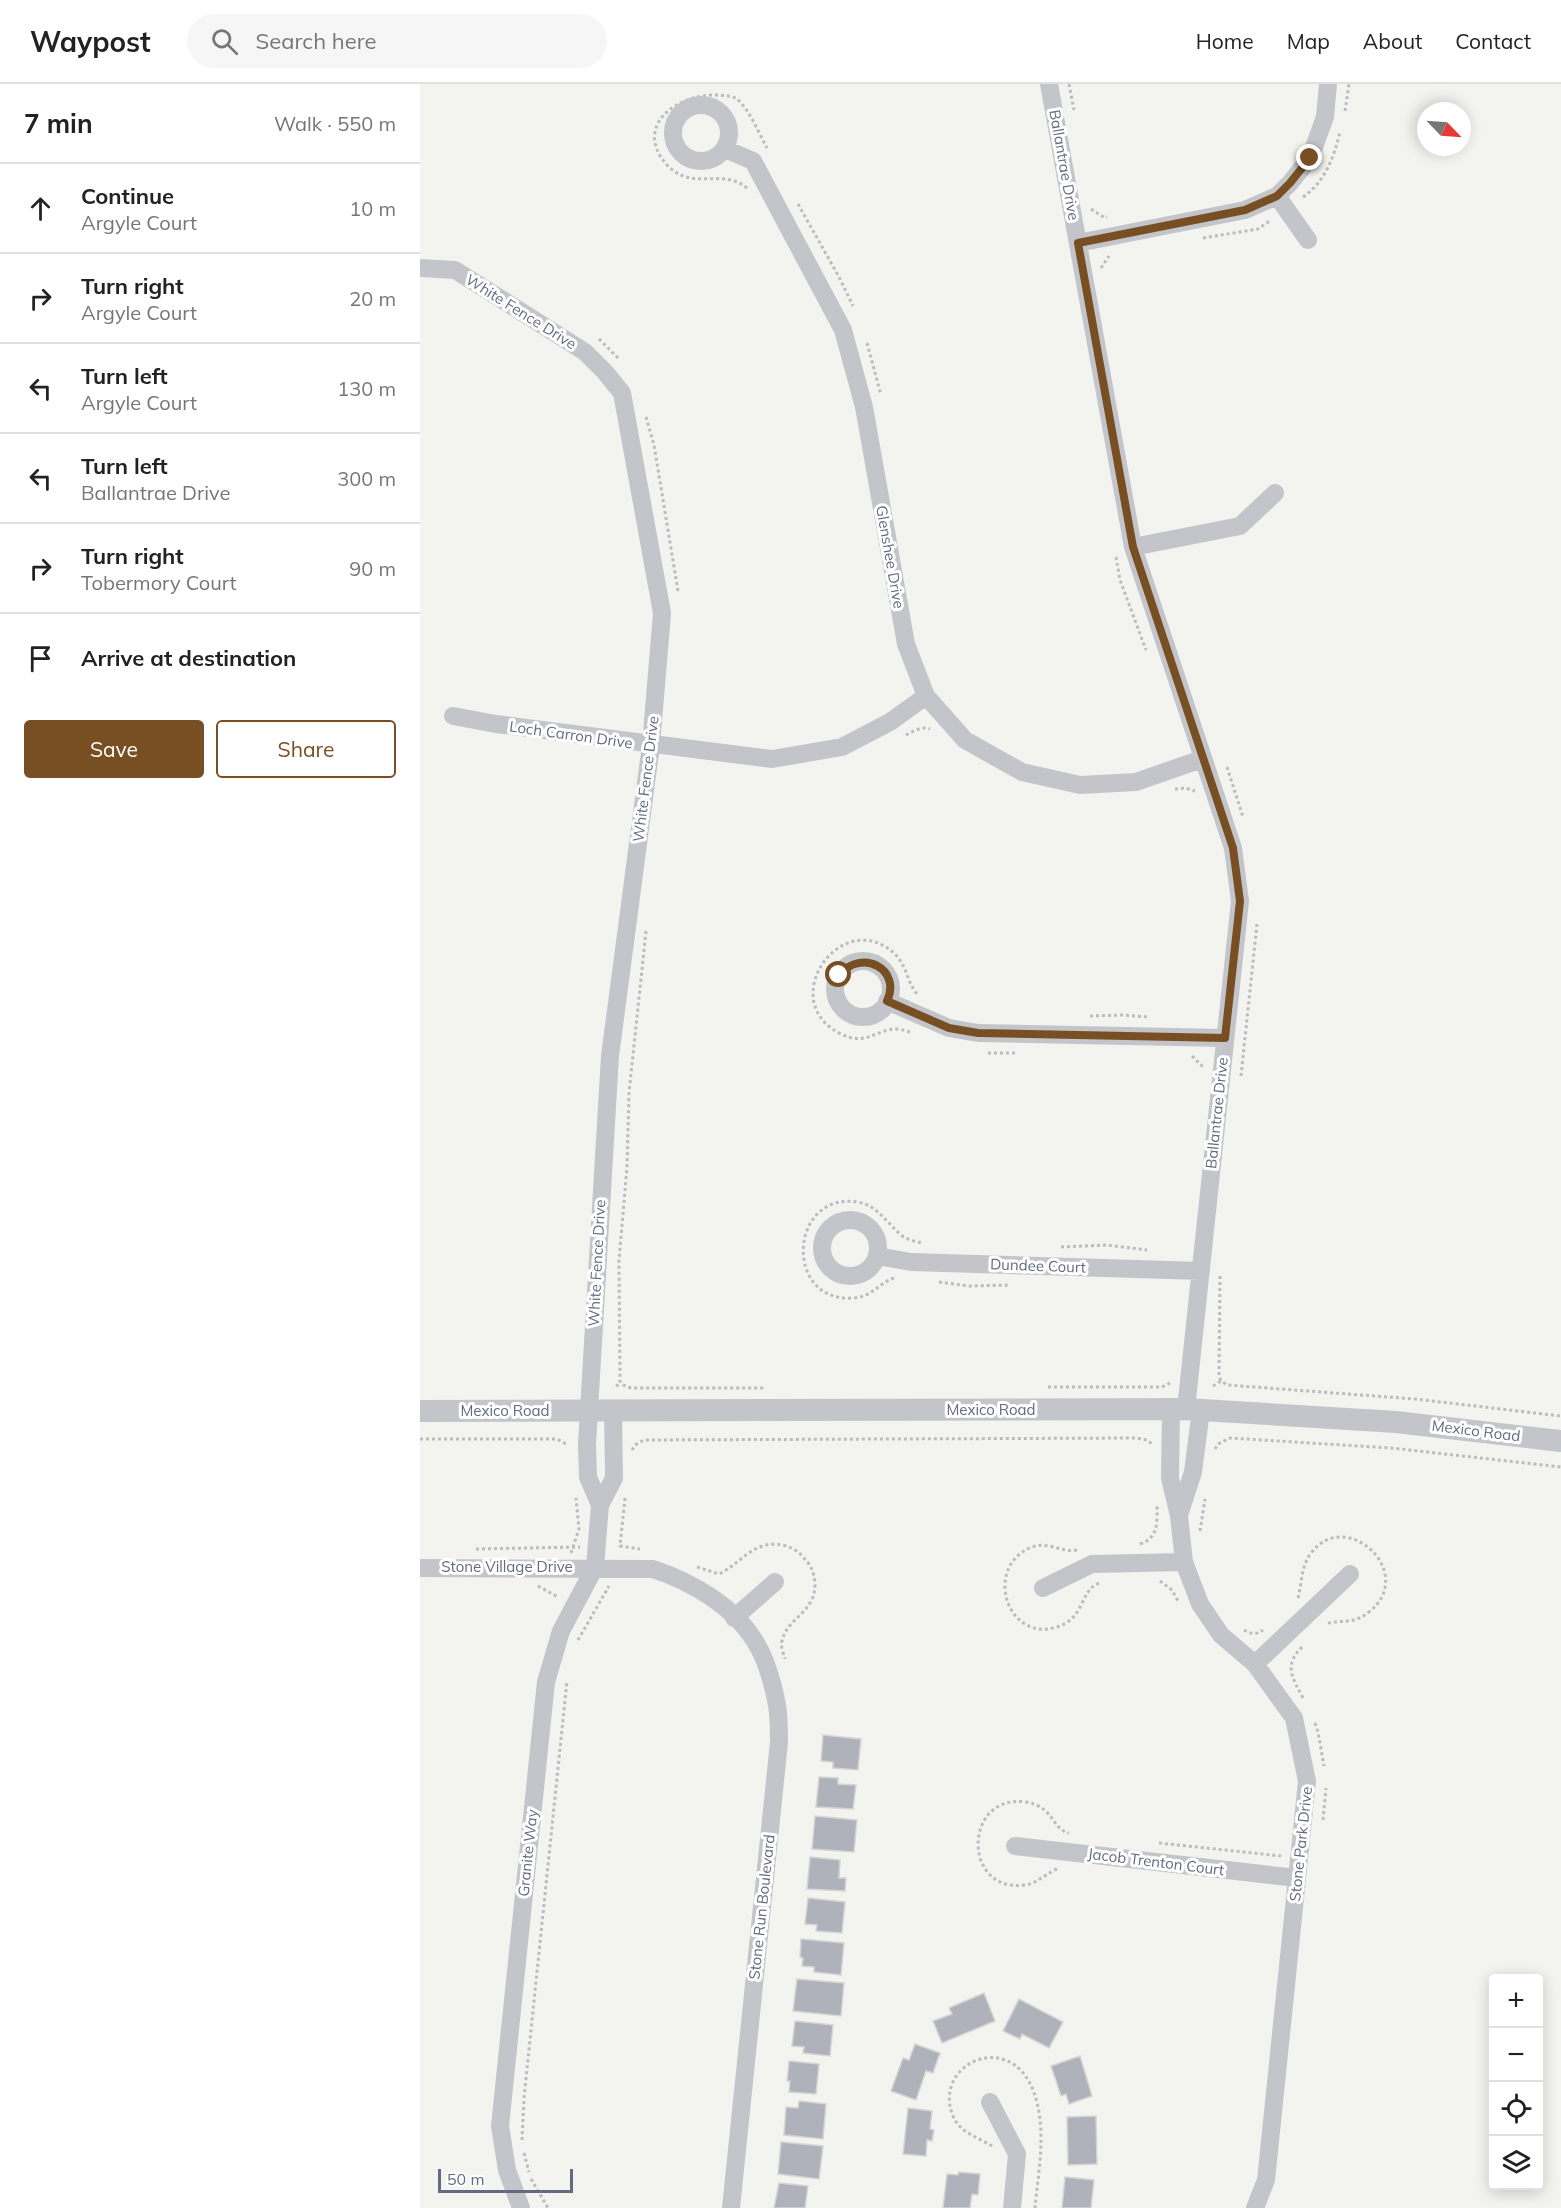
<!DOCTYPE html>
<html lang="en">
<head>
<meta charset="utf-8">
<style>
	body { margin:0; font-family:Mulish,sans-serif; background:#f6f6f6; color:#222 }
	.controls { position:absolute; right:18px; bottom:18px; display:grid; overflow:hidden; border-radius:6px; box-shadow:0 3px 15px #0003 }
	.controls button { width:54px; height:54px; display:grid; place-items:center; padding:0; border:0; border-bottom:2px solid #e0e0e0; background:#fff; color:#222; font:30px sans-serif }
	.compass { position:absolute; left:997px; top:18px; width:54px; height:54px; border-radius:50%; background:#fff; box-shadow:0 3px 15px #0003; rotate:115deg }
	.scale { position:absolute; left:18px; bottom:15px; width:135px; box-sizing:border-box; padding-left:6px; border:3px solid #636b81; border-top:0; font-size:16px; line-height:21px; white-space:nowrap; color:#636b81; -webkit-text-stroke:4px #fff; paint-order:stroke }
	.stop { position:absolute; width:18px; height:18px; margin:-14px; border:4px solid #774f23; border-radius:50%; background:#fff }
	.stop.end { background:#774f23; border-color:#fff; box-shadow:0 2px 6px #0008 }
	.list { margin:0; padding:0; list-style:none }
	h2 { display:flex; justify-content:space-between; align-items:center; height:78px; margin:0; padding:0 24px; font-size:26px }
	h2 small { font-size:20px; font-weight:400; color:#767676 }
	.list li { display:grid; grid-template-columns:39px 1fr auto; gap:18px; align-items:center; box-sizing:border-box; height:90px; padding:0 24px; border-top:2px solid #e0e0e0 }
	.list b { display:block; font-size:22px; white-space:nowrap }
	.list p { margin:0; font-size:20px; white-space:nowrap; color:#767676 }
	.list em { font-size:20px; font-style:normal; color:#767676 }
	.actions { display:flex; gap:12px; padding:18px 24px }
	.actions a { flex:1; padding:14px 0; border:2px solid #774f23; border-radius:6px; text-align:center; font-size:21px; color:#774f23 }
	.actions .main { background:#774f23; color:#fff }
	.icon { flex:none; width:33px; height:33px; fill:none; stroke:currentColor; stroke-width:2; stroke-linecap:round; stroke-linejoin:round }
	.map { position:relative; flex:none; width:1141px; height:2124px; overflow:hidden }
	header { display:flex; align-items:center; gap:36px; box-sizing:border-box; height:84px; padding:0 30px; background:#fff; border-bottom:2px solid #e0e0e0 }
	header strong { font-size:28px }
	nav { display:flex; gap:33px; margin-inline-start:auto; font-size:21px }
	.search { width:420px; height:54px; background:#f6f6f6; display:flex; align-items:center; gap:15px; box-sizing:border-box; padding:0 21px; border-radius:33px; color:#767676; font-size:22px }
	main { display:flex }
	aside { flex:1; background:#fff }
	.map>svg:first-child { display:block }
</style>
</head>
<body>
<header>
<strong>Waypost</strong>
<div class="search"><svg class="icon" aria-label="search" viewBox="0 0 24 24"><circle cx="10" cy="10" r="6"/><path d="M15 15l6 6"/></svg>Search here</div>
<nav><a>Home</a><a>Map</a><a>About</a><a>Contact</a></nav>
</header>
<main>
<aside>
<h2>7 min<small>Walk · 550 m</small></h2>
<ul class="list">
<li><svg class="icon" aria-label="ahead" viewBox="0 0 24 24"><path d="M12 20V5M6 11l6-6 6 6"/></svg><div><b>Continue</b><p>Argyle Court</p></div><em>10 m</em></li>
<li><svg class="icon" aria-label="right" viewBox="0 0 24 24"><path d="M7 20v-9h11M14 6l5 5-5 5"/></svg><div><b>Turn right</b><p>Argyle Court</p></div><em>20 m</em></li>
<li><svg class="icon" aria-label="left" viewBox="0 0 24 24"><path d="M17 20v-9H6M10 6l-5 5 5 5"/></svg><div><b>Turn left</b><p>Argyle Court</p></div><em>130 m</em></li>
<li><svg class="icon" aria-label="left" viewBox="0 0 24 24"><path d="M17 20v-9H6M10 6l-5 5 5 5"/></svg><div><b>Turn left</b><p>Ballantrae Drive</p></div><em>300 m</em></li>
<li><svg class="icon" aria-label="right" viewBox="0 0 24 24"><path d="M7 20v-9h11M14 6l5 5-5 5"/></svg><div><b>Turn right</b><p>Tobermory Court</p></div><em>90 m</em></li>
<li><svg class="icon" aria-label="arrive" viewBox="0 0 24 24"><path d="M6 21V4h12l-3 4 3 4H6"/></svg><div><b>Arrive at destination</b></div></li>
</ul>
<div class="actions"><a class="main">Save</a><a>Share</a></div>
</aside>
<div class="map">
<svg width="1141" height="2124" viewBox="0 0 1141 2124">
	<rect width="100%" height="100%" fill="#f3f4f0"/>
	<!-- building -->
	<path fill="#afb2ba" stroke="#d5d5d3" stroke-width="1.5" d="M403 1651 441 1655 438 1686 413 1684V1678L401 1677Z
		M399 1693 418 1694V1700L436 1701 433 1725 396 1723Z
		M395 1732 437 1736 434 1768 392 1765Z
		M390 1773 420 1776 419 1794H426L425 1807 387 1805Z
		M388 1814 425 1818 422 1849 396 1847 397 1841 385 1840Z
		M381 1855 424 1859 421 1891 394 1888V1883L382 1882 383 1874 380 1873Z
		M377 1895 424 1899 421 1932 373 1927Z
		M564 1909 575 1937 522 1959 513 1937 532 1930 529 1924Z
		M599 1915 643 1938 629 1964 602 1950 600 1955 583 1947Z
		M375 1937 413 1941 410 1972 383 1969 384 1963 372 1962Z
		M495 1960 520 1969 513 1989 506 1987 496 2016 471 2007 483 1974 489 1976Z
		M660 1972 672 2012 649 2020 646 2010 641 2012 631 1982Z
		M369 1977 399 1980 396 2010 369 2008 370 1997H367Z
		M379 2017 406 2020 403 2055 364 2051 366 2023 378 2024Z
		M488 2024 512 2027 510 2045 514 2046 512 2057 507 2056 506 2072 483 2070Z
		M676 2032 677 2080 648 2081 647 2033Z
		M361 2058 403 2062 399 2095 358 2090Z
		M539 2088 560 2090 558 2111 552 2110 550 2124H523L527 2090 538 2091Z
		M645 2093 674 2096 671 2124H642Z
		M359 2099 388 2102 385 2124H354Z"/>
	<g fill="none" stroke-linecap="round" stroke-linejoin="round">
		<!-- path -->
		<path stroke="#bbbcbf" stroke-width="3" stroke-dasharray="3 3" stroke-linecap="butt" d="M649 0 654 26
			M925 27 929 0
			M327 104C302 83 272 108 247 81 207 36 272 0 316 14 330 26 338 48 347 64
			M883 113C905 98 914 73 920 48
			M378 120 419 193 433 222
			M671 125 685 134 687 133
			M783 154 838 145 851 136
			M681 184 689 172
			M179 255 198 274
			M447 259 461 311
			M226 333 234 361 258 507
			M696 473 700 496 726 566
			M486 651C493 647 502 642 510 645
			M807 683 823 733
			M755 705 765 704 775 707
			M226 847 209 1009 207 1083 199 1176 200 1297 203 1301 211 1304H346
			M670 932 702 931 729 933
			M490 948C486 947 481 945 476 945 454 946 446 963 419 949 355 915 423 821 475 870 487 882 487 898 497 910
			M568 969H598
			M772 972 784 984
			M821 992 837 840
			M641 1163 687 1161 727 1166
			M800 1192 799 1292 801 1297 807 1301 995 1315 1141 1332
			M474 1194C459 1199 452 1213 433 1214 363 1219 369 1107 438 1118 458 1122 466 1138 481 1151 487 1156 495 1157 502 1159
			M519 1198 549 1202 590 1201
			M196 1302 201 1299
			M793 1302 801 1297
			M628 1303H742L750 1299
			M0 1355H137L148 1361
			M795 1365 798 1360 810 1354 971 1364 1141 1383
			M212 1366 215 1361 224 1356 717 1354 727 1356 733 1361
			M205 1414 200 1462 220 1465
			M780 1447 785 1415
			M720 1460C739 1454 737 1437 737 1421
			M56 1465 160 1463
			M657 1466C641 1469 629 1457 612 1463 563 1482 586 1559 637 1543 666 1534 659 1507 679 1499
			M151 1469 159 1445 156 1414
			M277 1483 299 1490C316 1482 328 1465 346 1461 360 1458 375 1463 384 1474 391 1481 394 1489 395 1499 396 1529 367 1533 362 1557 360 1563 364 1570 365 1575
			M740 1497 752 1506 759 1519
			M118 1502 138 1513
			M878 1514C882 1499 881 1482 891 1469 927 1422 998 1490 949 1528 933 1541 922 1535 905 1540
			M824 1546C831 1550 836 1551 843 1546
			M158 1556 189 1502
			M883 1614C872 1593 863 1581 883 1562
			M895 1639 898 1648 904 1682
			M903 1736 906 1704
			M739 1759 861 1772
			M637 1785C625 1790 617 1800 604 1801 542 1809 543 1709 606 1718 635 1723 631 1745 649 1749
			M102 2056 104 2014 147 1597
			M572 2062C558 2053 540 2049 533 2032 510 1977 601 1938 618 2023 625 2056 618 2091 615 2124
			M104 2069 109 2088
			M111 2095 128 2124"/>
		<!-- minor -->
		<path stroke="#c4c5ca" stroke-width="18" d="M629 0 713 463 813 764 820 817 766 1325
			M253 49a28 28 0 1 1 56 0a28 28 0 1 1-56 0Z
			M305 65 333 77 423 246 444 323 486 560 506 612 545 656 602 688 660 701 716 698 782 675
			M857 112 888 156
			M658 159 825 126 857 112 870 99 890 74 905 33 908 0
			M0 184 35 186 165 268 185 288 202 309 242 529 231 661 190 972 167 1360 168 1393 180 1421
			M713 463 820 442 855 409
			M33 632 76 640 352 675 422 663 470 638 506 612
			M415 905a28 28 0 1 1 56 0a28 28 0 1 1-56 0Z
			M467 917 529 944 558 949 805 954
			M402 1164a28 28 0 1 1 56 0a28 28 0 1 1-56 0Z
			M457 1172 491 1178 781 1187
			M751 1325 750 1394 759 1432 764 1478 780 1520 801 1551 835 1580 874 1634 887 1697 846 2096 835 2124
			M759 1431 773 1388 781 1326
			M0 1484 233 1485C272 1498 314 1522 336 1559 347 1577 353 1600 357 1621 359 1633 359 1646 359 1658L311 2124
			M623 1504 672 1480 764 1478
			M314 1534 355 1498
			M835 1580 930 1490
			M595 1762 877 1794
			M570 2018 597 2070 592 2124
			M101 2124 87 2086 80 2042 126 1598 141 1547 175 1483 180 1421 194 1394 193 1327"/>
		<!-- tertiary -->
		<path stroke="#c4c5ca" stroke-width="22" d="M0 1327 766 1325 976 1338 1141 1357"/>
	</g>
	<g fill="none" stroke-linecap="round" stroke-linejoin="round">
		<!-- route -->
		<path stroke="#774f23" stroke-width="8" d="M419 891C442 864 482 885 467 917L529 944 558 949 805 954 820 817 813 764 713 463 658 159 825 126 857 112 870 99 890 74"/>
	</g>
	<g text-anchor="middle" stroke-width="6" stroke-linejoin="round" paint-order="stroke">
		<!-- street labels -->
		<g font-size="15" fill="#636b81" stroke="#fff">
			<text transform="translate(644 81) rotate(80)" y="5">Ballantrae Drive</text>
			<text transform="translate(101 228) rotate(32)" y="5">White Fence Drive</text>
			<text transform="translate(470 473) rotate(80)" y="5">Glenshee Drive</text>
			<text transform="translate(151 651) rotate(8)" y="5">Loch Carron Drive</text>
			<text transform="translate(226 695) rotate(-83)" y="5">White Fence Drive</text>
			<text transform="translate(797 1029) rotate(-84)" y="5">Ballantrae Drive</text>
			<text transform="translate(177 1179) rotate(-87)" y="5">White Fence Drive</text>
			<text transform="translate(618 1182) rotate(2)" y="5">Dundee Court</text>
			<text x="571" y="1331">Mexico Road</text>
			<text x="85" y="1332">Mexico Road</text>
			<text transform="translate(1056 1347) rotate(7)" y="5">Mexico Road</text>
			<text x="87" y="1488">Stone Village Drive</text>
			<text transform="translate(881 1760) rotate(-84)" y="5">Stone Park Drive</text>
			<text transform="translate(108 1769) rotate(-84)" y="5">Granite Way</text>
			<text transform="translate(736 1778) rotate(7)" y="5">Jacob Trenton Court</text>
			<text transform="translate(342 1823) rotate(-84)" y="5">Stone Run Boulevard</text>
		</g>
	</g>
</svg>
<div class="controls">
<button>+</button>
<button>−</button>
<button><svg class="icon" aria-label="locate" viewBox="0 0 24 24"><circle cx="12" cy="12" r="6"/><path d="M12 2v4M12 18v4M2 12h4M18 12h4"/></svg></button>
<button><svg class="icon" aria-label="layers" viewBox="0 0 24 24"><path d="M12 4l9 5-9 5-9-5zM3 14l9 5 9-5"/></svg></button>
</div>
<svg class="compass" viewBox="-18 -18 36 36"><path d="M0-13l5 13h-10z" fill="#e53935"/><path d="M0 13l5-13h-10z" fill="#767676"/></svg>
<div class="scale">50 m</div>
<div class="stop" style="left:419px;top:891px"></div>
<div class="stop end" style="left:890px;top:74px"></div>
</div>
</main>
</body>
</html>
